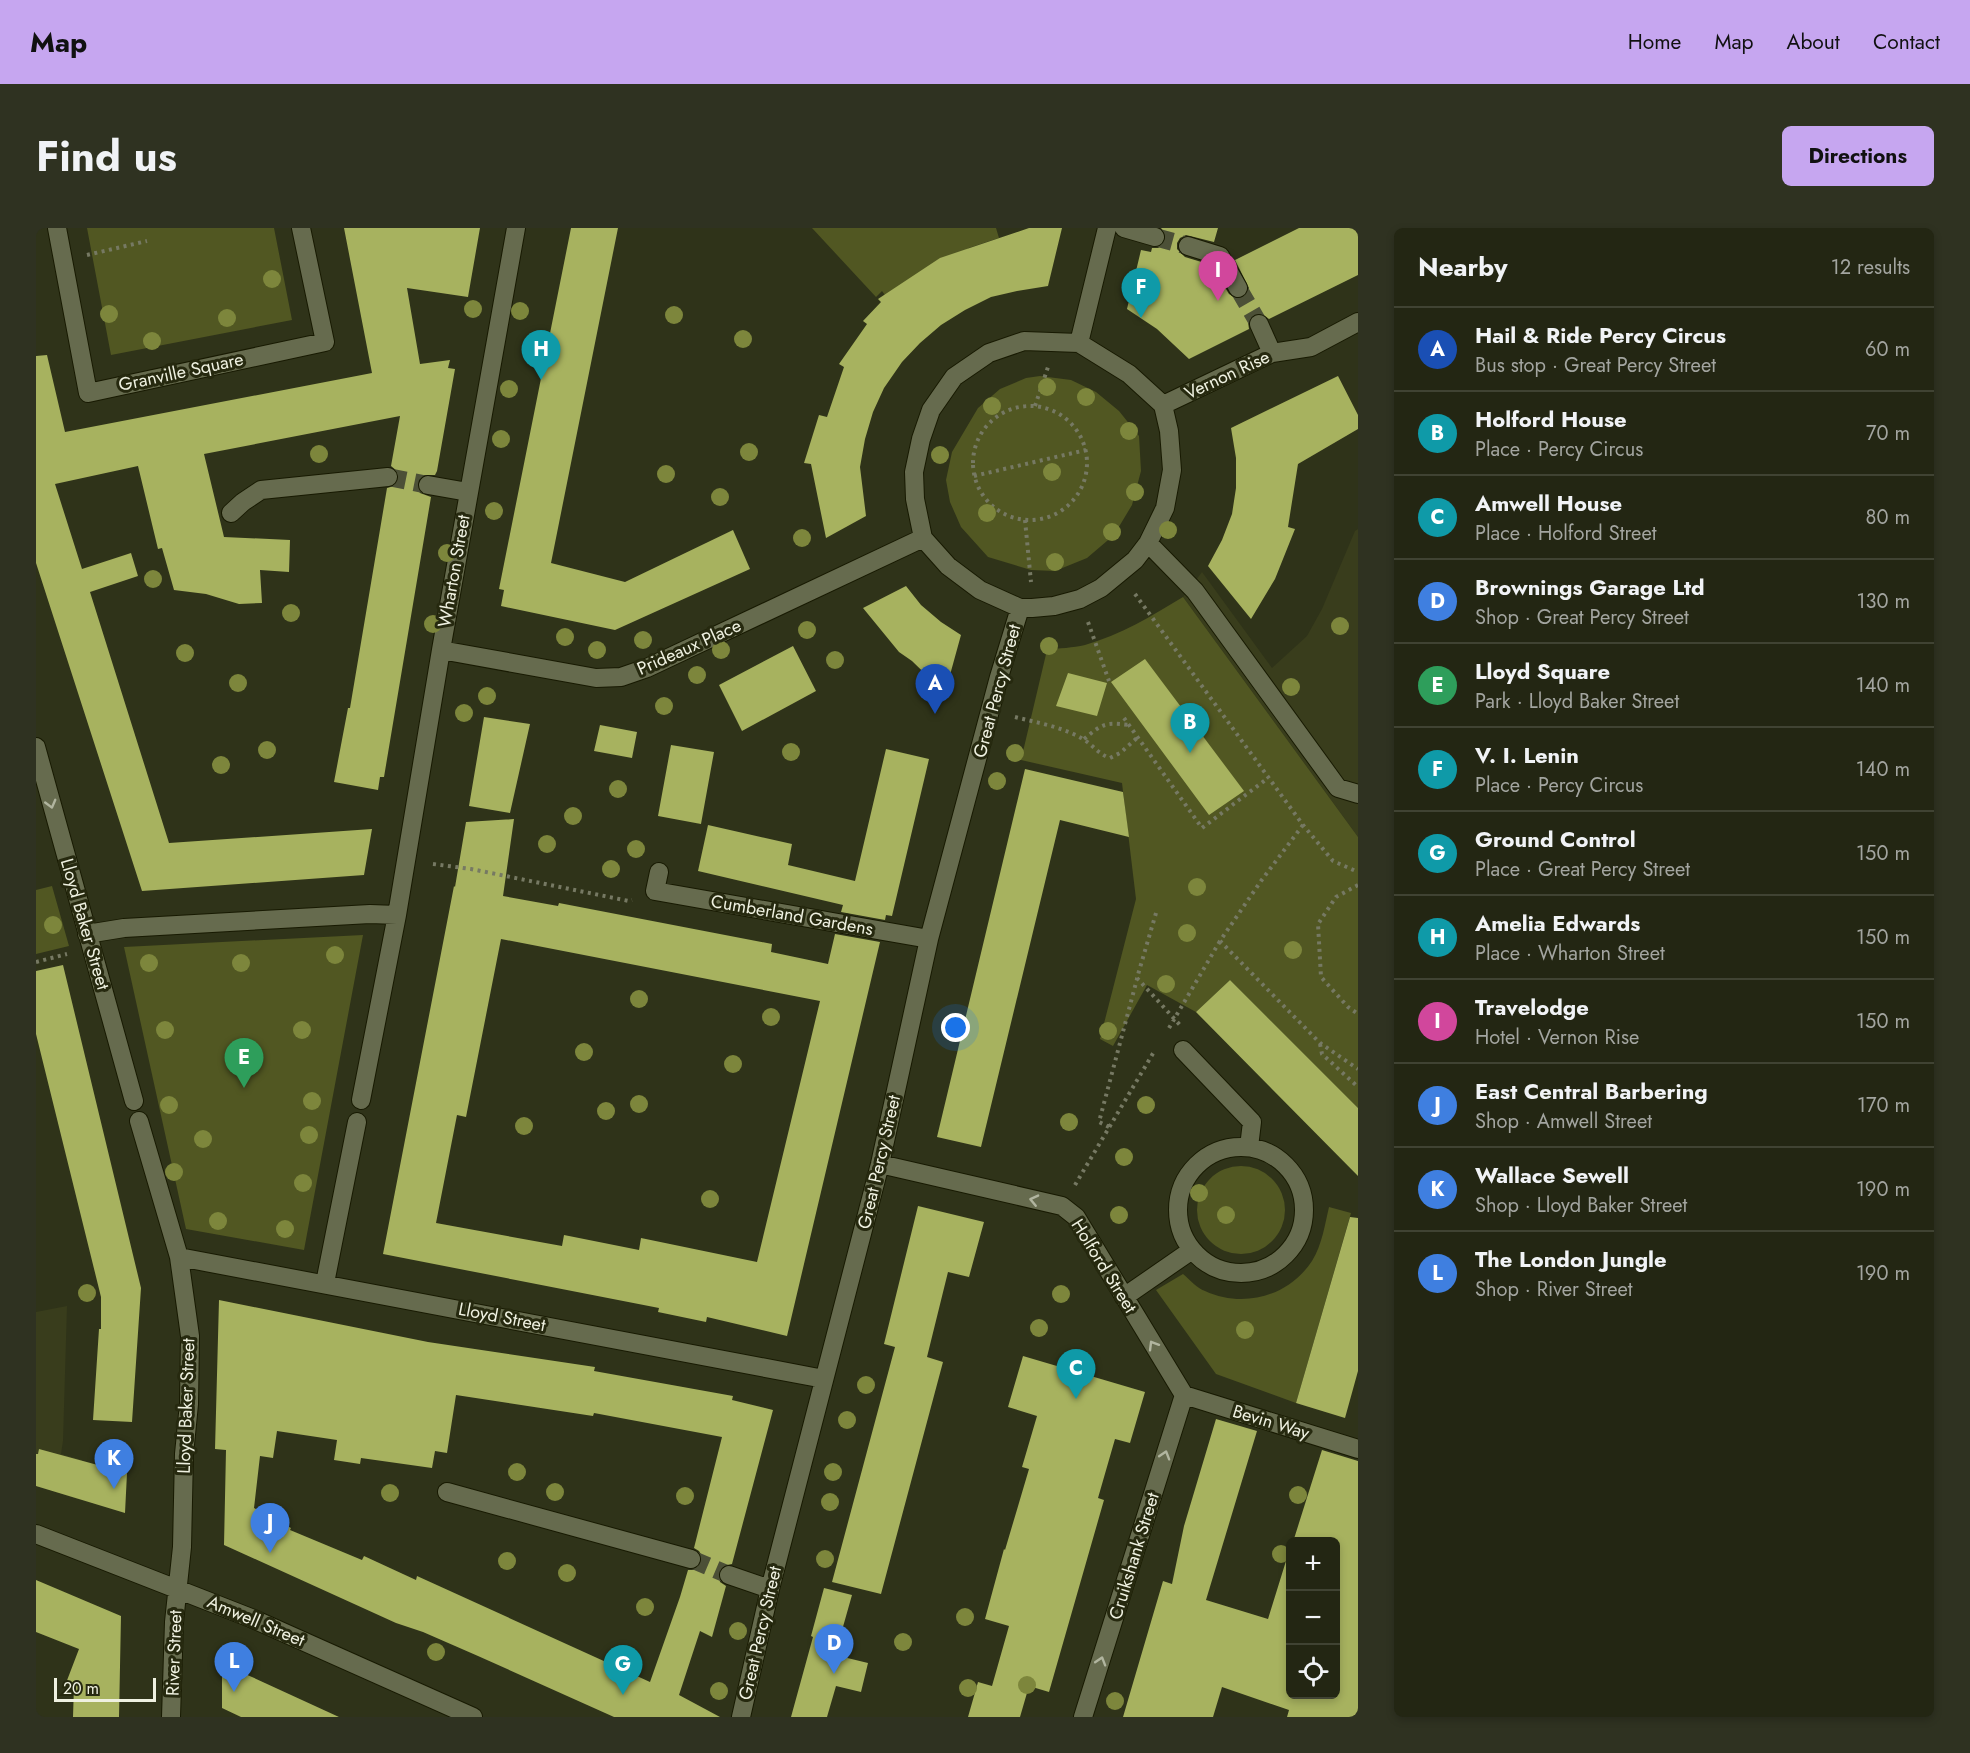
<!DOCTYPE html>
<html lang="en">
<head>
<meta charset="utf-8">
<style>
	body { margin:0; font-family:Jost,sans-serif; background:#2f3221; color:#f1f3f6 }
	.controls { position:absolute; right:18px; bottom:18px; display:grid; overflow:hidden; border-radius:9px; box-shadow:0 3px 9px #0003 }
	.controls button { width:54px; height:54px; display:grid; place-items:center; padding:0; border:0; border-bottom:2px solid #404333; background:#232613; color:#f1f3f6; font:30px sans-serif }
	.scale { position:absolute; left:18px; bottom:15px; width:102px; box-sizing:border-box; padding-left:6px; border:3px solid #eff1e1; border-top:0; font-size:16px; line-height:21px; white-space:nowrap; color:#eff1e1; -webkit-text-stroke:4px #26290f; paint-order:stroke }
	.you { position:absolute; left:920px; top:800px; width:21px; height:21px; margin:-15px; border:4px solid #fff; border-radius:50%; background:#1a73e8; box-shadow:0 0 0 9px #1a73e833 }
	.badge { display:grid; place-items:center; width:39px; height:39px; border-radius:50%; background:#c6a6f0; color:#fff; font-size:20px; font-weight:700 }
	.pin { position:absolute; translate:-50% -50px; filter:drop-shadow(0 2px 3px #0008) }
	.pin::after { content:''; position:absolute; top:32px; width:21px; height:18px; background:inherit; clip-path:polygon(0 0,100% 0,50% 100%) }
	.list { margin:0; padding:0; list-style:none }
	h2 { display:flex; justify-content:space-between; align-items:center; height:78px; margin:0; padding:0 24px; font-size:26px }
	h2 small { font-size:20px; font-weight:400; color:#a3a5a0 }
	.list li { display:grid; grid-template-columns:39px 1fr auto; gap:18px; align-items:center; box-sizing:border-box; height:84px; padding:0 24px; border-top:2px solid #404333 }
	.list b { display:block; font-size:22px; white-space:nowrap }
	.list p { margin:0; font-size:20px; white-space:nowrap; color:#a3a5a0 }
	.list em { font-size:20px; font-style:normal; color:#a3a5a0 }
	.icon { flex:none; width:33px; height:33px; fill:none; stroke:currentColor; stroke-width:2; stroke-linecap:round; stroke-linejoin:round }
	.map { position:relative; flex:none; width:1322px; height:1489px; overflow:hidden; border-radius:9px }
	header { display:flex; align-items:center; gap:36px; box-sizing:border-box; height:84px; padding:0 30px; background:#c6a6f0; color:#111 }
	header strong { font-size:28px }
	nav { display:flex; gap:33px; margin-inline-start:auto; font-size:21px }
	.intro { display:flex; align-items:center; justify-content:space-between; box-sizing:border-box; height:144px; padding:0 36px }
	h1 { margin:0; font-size:42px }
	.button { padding:15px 27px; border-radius:9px; background:#c6a6f0; color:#111; font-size:21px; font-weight:700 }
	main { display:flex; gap:36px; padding:0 36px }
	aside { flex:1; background:#232613; border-radius:9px; box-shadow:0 3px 9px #0003 }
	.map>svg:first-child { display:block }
</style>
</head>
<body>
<header>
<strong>Map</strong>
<nav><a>Home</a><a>Map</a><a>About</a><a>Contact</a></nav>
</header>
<div class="intro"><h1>Find us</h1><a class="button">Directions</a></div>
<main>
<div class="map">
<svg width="1322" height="1489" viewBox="0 0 1322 1489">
	<rect width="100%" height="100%" fill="#2f3319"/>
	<!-- built -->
	<path fill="#393d1c" d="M1322 301V609L1147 369 1166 344 1236 440 1271 408 1286 381 1319 303Z
		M31 1078 27 1213 25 1226 46 1232 42 1271 0 1258V1084Z"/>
	<!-- green -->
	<path fill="#515722" d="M51 0H238L256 92 75 127Z
		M776 0H960L963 10 933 20 854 74 846 63 840 69Z
		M1004 148 1035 152 1060 164 1083 183 1103 208 1105 243 1096 277 1078 307 1051 330 1019 343 995 342 952 329 925 299 914 274 910 252 916 224 942 180 964 161 990 150Z
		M1147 369 1322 609V880L1194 752 1160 784 1111 757 1077 818 1064 811 1100 671 1086 555 985 532 1011 422C1023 420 1037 420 1049 417 1084 407 1116 388 1147 369Z
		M16 658 33 718 0 726V662Z
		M327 707 268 1022 150 1001 88 719Z
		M1161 982a44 44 0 1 1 88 0a44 44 0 1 1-88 0Z
		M1293 979 1315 985 1260 1175 1180 1146 1120 1062 1147 1046C1154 1052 1161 1060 1169 1063 1208 1081 1253 1068 1276 1033 1286 1017 1289 996 1293 979Z"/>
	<!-- building -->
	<path fill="#a7b25f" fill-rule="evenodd" d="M308 0H444L432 69 371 60 384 136 414 132 412 140 419 141 401 243 399 247H388L381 255V260L384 265 395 269 348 549H344L342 562 298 554 312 480H314L351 260 358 258 362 253 361 243 355 238 364 188 168 226 188 309 254 312 253 344 224 342 226 375 203 376 170 366 138 362 126 320 122 321 102 238 19 256 46 341 95 325 102 348 54 364 133 615 336 601 328 647 106 663 0 335V128L11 127 29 204 336 145Z
		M535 0H582L515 335 589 354 697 302 714 341 579 402 465 378 468 362 463 361Z
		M993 0H1026L1012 58 981 63 955 69 929 82 905 97 884 115 866 134 848 160 837 184 829 211 824 239 830 288 790 310 775 236 768 235 783 187 791 189 808 139 803 136 831 96 827 93 845 74 842 71 904 30Z
		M1125 0H1182L1178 14 1150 7 1144 10 1141 15V21L1149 29 1172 36 1169 48 1179 43 1193 66 1201 71 1208 69 1212 65 1213 60 1199 32 1263 0H1322V47L1233 91 1225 85 1218 86 1212 94 1213 101 1153 131 1121 101 1091 81 1105 22 1115 24 1116 20H1122L1127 17 1130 7Z
		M1302 148 1322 187V201L1262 236 1252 299 1259 301 1239 351 1215 391 1172 338 1186 312 1196 286 1200 260V230L1195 200Z
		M870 358 885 377 905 394 925 407 909 465 876 433 863 424 827 380Z
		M757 418 780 463 706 503 683 457Z
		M1109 431 1208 563 1173 587 1075 454Z
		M1032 445 1071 455 1061 488 1020 478Z
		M448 489 494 496 474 585 433 578Z
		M564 497 601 504 596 530 558 523Z
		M635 517 678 524 665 596 622 588Z
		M850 521 893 531 856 688 850 687 849 692 805 684 807 677 662 643 672 597 756 616 752 637 819 653Z
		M989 541 1087 564 1093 609 1024 592 945 919 901 909Z
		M478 591 467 668 522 678 523 675 736 716 735 724 792 736 799 706 844 714 751 1108 671 1089 670 1094 622 1084 623 1080 347 1026 418 658 419 659 430 594ZM465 711 784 773 721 1034 605 1010 603 1022 528 1007 526 1018 400 995 421 887 430 889Z
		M27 737 105 1060 96 1194 57 1192 63 1101H65V1069L0 806V743Z
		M1194 752 1322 880V948L1160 784Z
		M882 978 948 994 933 1049 912 1044 891 1129 907 1134 845 1366 796 1354 859 1119 848 1116Z
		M1314 989 1322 990V1143L1309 1190 1260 1175Z
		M183 1072 392 1114 559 1139 558 1143 697 1168 696 1172 737 1182 696 1336 686 1338 682 1344 684 1354 690 1358 676 1409 664 1403 643 1467 684 1489H578L442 1428 387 1404 360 1395 188 1317 190 1222 179 1221ZM420 1167 557 1188 558 1185 686 1209 658 1320 663 1323 666 1328V1335L658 1342H652L644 1369 614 1454 381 1348 380 1352 328 1328 326 1332 254 1302 255 1300 218 1280 224 1228 237 1230 241 1203 301 1212 298 1232 324 1236 325 1230 396 1240 399 1223 411 1225Z
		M987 1128 1109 1164 1094 1215 1079 1211 1062 1270 1068 1272 1013 1464 993 1458 984 1489H932L942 1454 956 1458 973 1398 949 1391 968 1321 969 1322 993 1241 986 1239 1001 1188 972 1179Z
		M1180 1191 1221 1203 1170 1372 1232 1391 1254 1320V1467H1299V1314H1257L1286 1222 1322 1233V1489H1251L1253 1482 1186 1459 1177 1489H1087L1127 1353 1136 1356 1148 1298Z
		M3 1221 91 1245 89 1285 0 1258V1226H2Z
		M0 1352 85 1388 83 1489H37L38 1457 30 1455 43 1421 0 1404Z
		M788 1360 816 1367 799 1427 832 1435 825 1464 800 1458 791 1489H755L777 1409 775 1408Z
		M186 1436 216 1449 303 1489H205L186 1480Z"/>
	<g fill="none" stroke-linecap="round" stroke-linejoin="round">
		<!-- minor-tunnel -->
		<path stroke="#4c5037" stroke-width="18" stroke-dasharray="18 9" stroke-linecap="butt" d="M1119 9 1152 18
			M1202 60 1223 96
			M352 249 392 257
			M655 1331 693 1347"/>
		<defs>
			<path id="minor" d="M21 0 52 165 289 114 265 0
				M1088 0 1119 9
				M1152 18 1184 28 1202 60
				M1223 96 1236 125
				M988 113 1043 115 1093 146 1127 177 1133 203 1136 242 1129 280 1112 315 1099 332 1065 360 1044 371 1018 378 996 380H984L944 362 912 338 887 310 879 271 878 244 885 211 895 182 918 149 953 125Z
				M1043 115 1071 0
				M1127 177 1236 125 1275 119 1322 94
				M392 257 432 264
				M195 285 207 274 225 262 352 249
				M1112 315 1159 363 1302 560 1322 566
				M405 422 560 450 585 449 611 440 887 310
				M0 519 98 873
				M623 644 619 663 893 711
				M51 706 88 700 334 686 361 687
				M1147 822 1216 894 1213 919
				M325 872 361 687 405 422 480 0
				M103 893 143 1029 154 1108 153 1176 148 1226 146 1319 138 1394 135 1489
				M1142 982a63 63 0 1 1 126 0a63 63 0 1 1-126 0Z
				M844 936 1026 978 1040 989 1148 1167
				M143 1029 788 1151
				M289 1055 321 894
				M1088 1069 1156 1022
				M1148 1167 1322 1221
				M411 1264 655 1331
				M0 1306 215 1390 437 1489
				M693 1347 734 1361
				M705 1489 734 1361 844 936 893 711 963 449 984 380
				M1047 1489 1148 1167"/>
		</defs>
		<!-- minor casing -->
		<use href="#minor" stroke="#181a02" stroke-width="20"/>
		<!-- path -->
		<path stroke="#767963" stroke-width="4" stroke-dasharray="3 4.5" stroke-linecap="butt" d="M51 27 111 13
			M999 178 1012 139
			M937 235a57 57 0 1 1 114 0a57 57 0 1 1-114 0Z
			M938 248 1050 222
			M989 292 995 354
			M1099 366 1267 597 1297 633 1322 644
			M1052 394 1073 453
			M979 489C1002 495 1027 499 1047 511 1057 517 1062 526 1074 530L1084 525 1102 509
			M1088 490 1166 600 1232 550
			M1048 511C1066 496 1069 494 1093 497
			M1267 597 1225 653 1184 713 1284 815 1322 841
			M397 636 435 641 593 673 596 672
			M1322 657 1300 669 1282 696 1285 749 1312 779 1322 786
			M1120 685 1101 750 1144 797
			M0 734 31 726
			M1133 800 1184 713
			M1284 816 1286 826 1322 859
			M1073 899 1063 894 1101 751
			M1039 957 1119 822"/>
		<!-- minor -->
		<use href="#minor" stroke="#666b4e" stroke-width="18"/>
	</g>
	<!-- trees -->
	<g fill="#7d863c">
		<circle cx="236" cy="51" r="9"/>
		<circle cx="437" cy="81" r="9"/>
		<circle cx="484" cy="83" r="9"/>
		<circle cx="73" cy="86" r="9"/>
		<circle cx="638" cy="87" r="9"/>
		<circle cx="191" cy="90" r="9"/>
		<circle cx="707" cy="111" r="9"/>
		<circle cx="116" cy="113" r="9"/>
		<circle cx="1011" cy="159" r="9"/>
		<circle cx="473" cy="161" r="9"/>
		<circle cx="1050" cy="169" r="9"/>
		<circle cx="956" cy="178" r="9"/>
		<circle cx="1093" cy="203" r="9"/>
		<circle cx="465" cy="211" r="9"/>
		<circle cx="713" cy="224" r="9"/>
		<circle cx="283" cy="226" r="9"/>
		<circle cx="904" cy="227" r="9"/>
		<circle cx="1016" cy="244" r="9"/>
		<circle cx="630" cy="246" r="9"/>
		<circle cx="1099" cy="264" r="9"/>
		<circle cx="684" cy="269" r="9"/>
		<circle cx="458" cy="283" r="9"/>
		<circle cx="951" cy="285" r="9"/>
		<circle cx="1132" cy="302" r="9"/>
		<circle cx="1076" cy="304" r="9"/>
		<circle cx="766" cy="310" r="9"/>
		<circle cx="411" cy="325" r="9"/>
		<circle cx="1019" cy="334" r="9"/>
		<circle cx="117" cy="351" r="9"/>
		<circle cx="255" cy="385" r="9"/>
		<circle cx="397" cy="396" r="9"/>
		<circle cx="1304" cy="398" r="9"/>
		<circle cx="771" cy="402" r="9"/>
		<circle cx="529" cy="409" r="9"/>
		<circle cx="607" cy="412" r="9"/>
		<circle cx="1013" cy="418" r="9"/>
		<circle cx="561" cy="422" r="9"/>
		<circle cx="685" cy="422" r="9"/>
		<circle cx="149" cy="425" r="9"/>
		<circle cx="799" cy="432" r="9"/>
		<circle cx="661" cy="447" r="9"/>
		<circle cx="202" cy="455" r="9"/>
		<circle cx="1255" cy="459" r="9"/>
		<circle cx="451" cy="468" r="9"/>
		<circle cx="628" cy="478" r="9"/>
		<circle cx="428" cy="485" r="9"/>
		<circle cx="231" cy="522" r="9"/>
		<circle cx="755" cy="524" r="9"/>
		<circle cx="979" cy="525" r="9"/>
		<circle cx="185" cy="537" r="9"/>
		<circle cx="961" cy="553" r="9"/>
		<circle cx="582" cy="561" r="9"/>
		<circle cx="537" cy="588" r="9"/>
		<circle cx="511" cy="616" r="9"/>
		<circle cx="600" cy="621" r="9"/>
		<circle cx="575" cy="641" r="9"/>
		<circle cx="1161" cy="659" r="9"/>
		<circle cx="17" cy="697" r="9"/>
		<circle cx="1151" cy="705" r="9"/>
		<circle cx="1257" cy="722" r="9"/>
		<circle cx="299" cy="727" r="9"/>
		<circle cx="113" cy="735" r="9"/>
		<circle cx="205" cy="735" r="9"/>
		<circle cx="1130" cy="756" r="9"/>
		<circle cx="603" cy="771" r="9"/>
		<circle cx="735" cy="789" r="9"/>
		<circle cx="129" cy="802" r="9"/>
		<circle cx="266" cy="802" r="9"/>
		<circle cx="1072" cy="803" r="9"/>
		<circle cx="548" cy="824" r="9"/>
		<circle cx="697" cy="836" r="9"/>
		<circle cx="276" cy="873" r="9"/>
		<circle cx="603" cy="876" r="9"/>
		<circle cx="133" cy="877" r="9"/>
		<circle cx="1110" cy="877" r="9"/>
		<circle cx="570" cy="883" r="9"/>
		<circle cx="1033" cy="894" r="9"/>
		<circle cx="488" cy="898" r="9"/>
		<circle cx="273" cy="907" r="9"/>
		<circle cx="167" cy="911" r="9"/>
		<circle cx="1088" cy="929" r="9"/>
		<circle cx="138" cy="944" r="9"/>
		<circle cx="267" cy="955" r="9"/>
		<circle cx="1163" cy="965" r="9"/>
		<circle cx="674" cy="971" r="9"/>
		<circle cx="1083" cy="987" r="9"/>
		<circle cx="1190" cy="987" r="9"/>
		<circle cx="182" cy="993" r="9"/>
		<circle cx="249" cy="1001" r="9"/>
		<circle cx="51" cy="1065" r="9"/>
		<circle cx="1025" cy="1066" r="9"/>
		<circle cx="1003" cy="1100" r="9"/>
		<circle cx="1209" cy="1102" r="9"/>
		<circle cx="830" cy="1157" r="9"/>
		<circle cx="811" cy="1192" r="9"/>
		<circle cx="481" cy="1244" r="9"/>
		<circle cx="797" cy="1244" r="9"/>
		<circle cx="519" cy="1264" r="9"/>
		<circle cx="354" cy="1265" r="9"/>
		<circle cx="1262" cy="1267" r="9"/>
		<circle cx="649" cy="1268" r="9"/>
		<circle cx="794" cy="1274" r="9"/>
		<circle cx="1245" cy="1326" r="9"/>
		<circle cx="789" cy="1331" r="9"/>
		<circle cx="471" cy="1333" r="9"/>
		<circle cx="531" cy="1345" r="9"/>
		<circle cx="609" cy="1379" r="9"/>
		<circle cx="929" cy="1389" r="9"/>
		<circle cx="702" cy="1403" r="9"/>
		<circle cx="867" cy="1414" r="9"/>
		<circle cx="400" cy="1424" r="9"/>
		<circle cx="991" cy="1457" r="9"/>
		<circle cx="932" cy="1460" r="9"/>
		<circle cx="683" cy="1463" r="9"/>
		<circle cx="1079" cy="1473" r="9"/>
	</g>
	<!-- one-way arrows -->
	<defs><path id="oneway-chevron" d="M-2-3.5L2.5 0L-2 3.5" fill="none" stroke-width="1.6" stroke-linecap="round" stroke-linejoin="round" transform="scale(1.5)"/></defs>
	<g stroke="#b1b59f">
		<use href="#oneway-chevron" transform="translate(15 576) rotate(75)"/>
		<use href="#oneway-chevron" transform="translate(998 972) rotate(-167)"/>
		<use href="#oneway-chevron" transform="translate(1117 1117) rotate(-121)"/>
		<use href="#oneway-chevron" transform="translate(1129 1227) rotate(-73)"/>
		<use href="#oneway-chevron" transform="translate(1065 1433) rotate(-73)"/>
	</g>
	<g text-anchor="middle" stroke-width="6" stroke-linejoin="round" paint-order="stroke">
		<!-- street labels -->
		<g font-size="18" fill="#eff1e1" stroke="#26290f">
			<text transform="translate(145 144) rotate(-12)" y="6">Granville Square</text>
			<text transform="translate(1191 147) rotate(-25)" y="6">Vernon Rise</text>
			<text transform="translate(418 343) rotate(-80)" y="6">Wharton Street</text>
			<text transform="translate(653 419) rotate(-24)" y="6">Prideaux Place</text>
			<text transform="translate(961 463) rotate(-75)" y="6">Great Percy Street</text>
			<text transform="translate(756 687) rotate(10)" y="6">Cumberland Gardens</text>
			<text transform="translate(49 696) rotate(74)" y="6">Lloyd Baker Street</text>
			<text transform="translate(843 934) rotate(-77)" y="6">Great Percy Street</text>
			<text transform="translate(1068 1038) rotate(58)" y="6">Holford Street</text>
			<text transform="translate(466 1089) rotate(11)" y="6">Lloyd Street</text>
			<text transform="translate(150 1178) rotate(-88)" y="6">Lloyd Baker Street</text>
			<text transform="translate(1235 1194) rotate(17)" y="6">Bevin Way</text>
			<text transform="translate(1098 1328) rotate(-73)" y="6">Cruikshank Street</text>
			<text transform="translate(220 1393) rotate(23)" y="6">Amwell Street</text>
			<text transform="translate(724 1405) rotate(-77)" y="6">Great Percy Street</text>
			<text transform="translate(138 1425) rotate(-88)" y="6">River Street</text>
		</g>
	</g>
</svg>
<div class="controls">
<button>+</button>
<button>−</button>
<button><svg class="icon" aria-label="locate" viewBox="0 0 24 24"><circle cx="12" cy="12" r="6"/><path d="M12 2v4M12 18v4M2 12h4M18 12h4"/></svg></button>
</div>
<div class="scale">20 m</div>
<div class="you"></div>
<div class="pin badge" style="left:899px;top:486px;background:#1a4fb4">A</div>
<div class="pin badge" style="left:1154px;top:525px;background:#0f9aa8">B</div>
<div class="pin badge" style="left:1040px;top:1171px;background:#0f9aa8">C</div>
<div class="pin badge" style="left:798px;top:1446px;background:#3f7fe0">D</div>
<div class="pin badge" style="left:208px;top:860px;background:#2e9e5b">E</div>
<div class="pin badge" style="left:1105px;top:90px;background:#0f9aa8">F</div>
<div class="pin badge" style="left:587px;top:1467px;background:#0f9aa8">G</div>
<div class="pin badge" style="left:505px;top:152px;background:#0f9aa8">H</div>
<div class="pin badge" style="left:1182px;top:73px;background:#d1479c">I</div>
<div class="pin badge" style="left:234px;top:1325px;background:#3f7fe0">J</div>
<div class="pin badge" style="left:78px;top:1261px;background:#3f7fe0">K</div>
<div class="pin badge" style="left:198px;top:1464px;background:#3f7fe0">L</div>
</div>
<aside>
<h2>Nearby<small>12 results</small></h2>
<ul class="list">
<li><span class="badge" style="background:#1a4fb4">A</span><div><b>Hail &amp; Ride Percy Circus</b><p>Bus stop · Great Percy Street</p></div><em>60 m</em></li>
<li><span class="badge" style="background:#0f9aa8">B</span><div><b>Holford House</b><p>Place · Percy Circus</p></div><em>70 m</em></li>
<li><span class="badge" style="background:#0f9aa8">C</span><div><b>Amwell House</b><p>Place · Holford Street</p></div><em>80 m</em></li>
<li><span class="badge" style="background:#3f7fe0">D</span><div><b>Brownings Garage Ltd</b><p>Shop · Great Percy Street</p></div><em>130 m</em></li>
<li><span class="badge" style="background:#2e9e5b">E</span><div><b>Lloyd Square</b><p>Park · Lloyd Baker Street</p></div><em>140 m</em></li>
<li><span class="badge" style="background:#0f9aa8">F</span><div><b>V. I. Lenin</b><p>Place · Percy Circus</p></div><em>140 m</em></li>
<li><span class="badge" style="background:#0f9aa8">G</span><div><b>Ground Control</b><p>Place · Great Percy Street</p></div><em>150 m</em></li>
<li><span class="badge" style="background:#0f9aa8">H</span><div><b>Amelia Edwards</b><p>Place · Wharton Street</p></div><em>150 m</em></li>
<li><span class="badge" style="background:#d1479c">I</span><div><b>Travelodge</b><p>Hotel · Vernon Rise</p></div><em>150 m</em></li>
<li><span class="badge" style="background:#3f7fe0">J</span><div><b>East Central Barbering</b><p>Shop · Amwell Street</p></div><em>170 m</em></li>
<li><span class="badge" style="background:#3f7fe0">K</span><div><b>Wallace Sewell</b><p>Shop · Lloyd Baker Street</p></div><em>190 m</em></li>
<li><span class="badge" style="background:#3f7fe0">L</span><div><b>The London Jungle</b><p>Shop · River Street</p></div><em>190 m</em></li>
</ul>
</aside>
</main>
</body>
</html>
